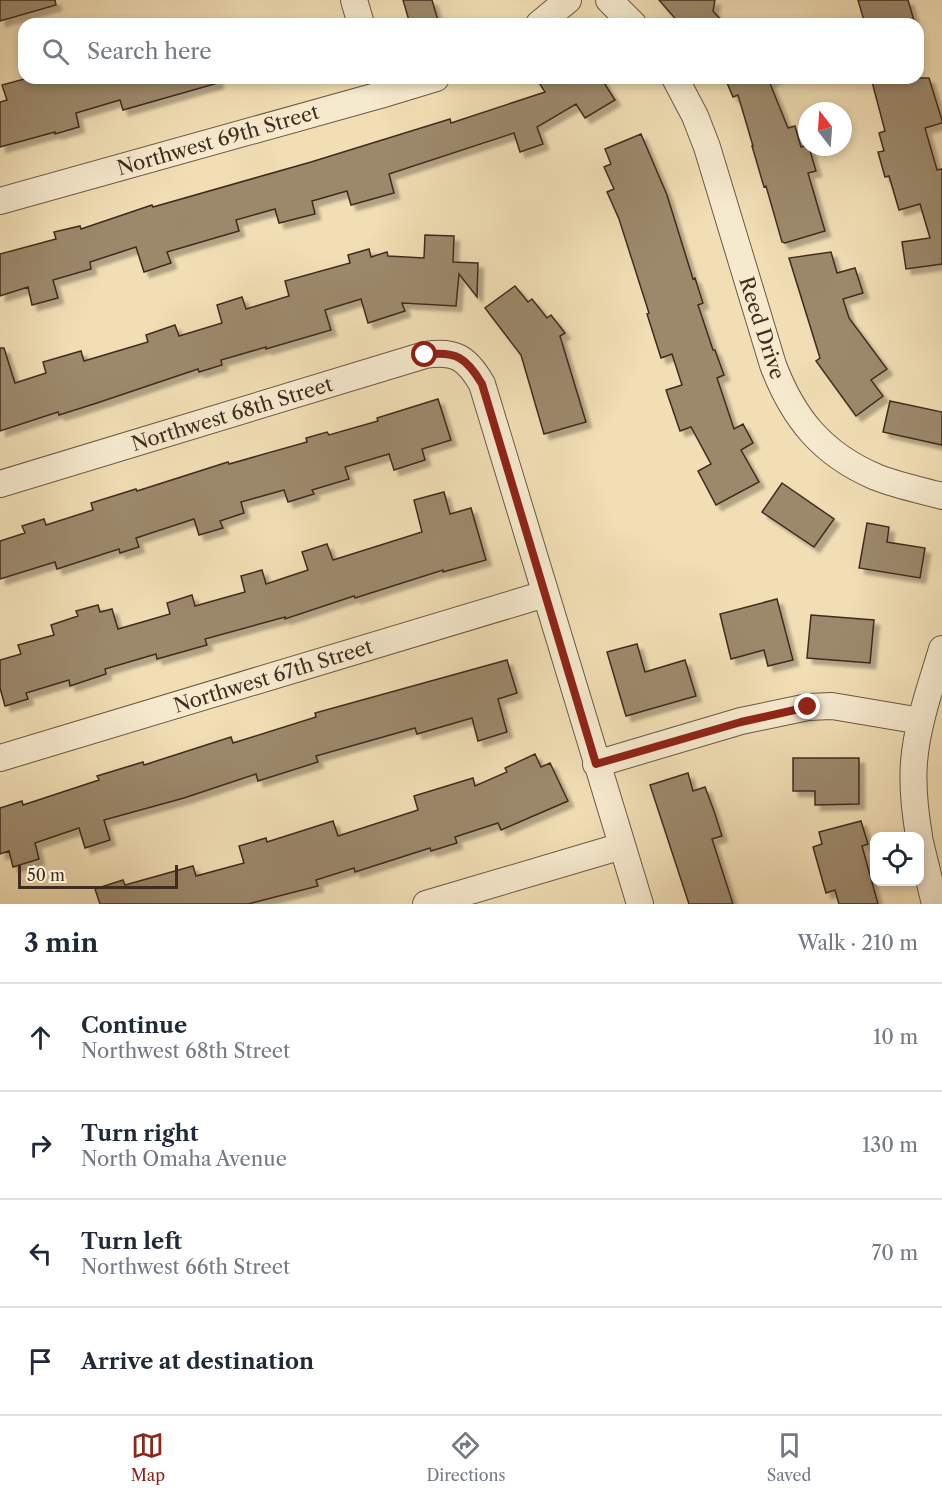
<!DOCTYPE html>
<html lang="en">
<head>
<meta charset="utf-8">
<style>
	body { margin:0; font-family:"Libre Caslon Text",serif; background:#f6f6f7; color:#1f2937 }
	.controls { position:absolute; right:18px; bottom:18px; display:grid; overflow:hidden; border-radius:12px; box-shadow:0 3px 9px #0003 }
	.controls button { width:54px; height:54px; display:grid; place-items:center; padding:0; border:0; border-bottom:2px solid #e0e1e3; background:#fff; color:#1f2937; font:30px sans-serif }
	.compass { position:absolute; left:798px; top:102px; width:54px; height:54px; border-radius:50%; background:#fff; box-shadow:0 3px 9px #0003; rotate:343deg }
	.scale { position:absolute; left:18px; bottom:15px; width:160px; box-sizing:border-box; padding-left:6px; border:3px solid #402c1f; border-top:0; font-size:16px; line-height:21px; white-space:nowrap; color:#402c1f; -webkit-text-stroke:4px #f6eace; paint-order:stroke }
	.stop { position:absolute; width:18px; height:18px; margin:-14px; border:4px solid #8f2418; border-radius:50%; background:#fff }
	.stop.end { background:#8f2418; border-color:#fff; box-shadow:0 2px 6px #0008 }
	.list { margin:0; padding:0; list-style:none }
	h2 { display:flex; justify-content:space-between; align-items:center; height:78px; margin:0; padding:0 24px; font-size:26px }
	h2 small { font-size:20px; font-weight:400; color:#747a83 }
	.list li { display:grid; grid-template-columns:39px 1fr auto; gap:18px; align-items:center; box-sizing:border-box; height:108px; padding:0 24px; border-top:2px solid #e0e1e3 }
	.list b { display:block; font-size:22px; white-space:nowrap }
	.list p { margin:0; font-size:20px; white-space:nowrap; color:#747a83 }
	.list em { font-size:20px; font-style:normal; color:#747a83 }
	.icon { flex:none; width:33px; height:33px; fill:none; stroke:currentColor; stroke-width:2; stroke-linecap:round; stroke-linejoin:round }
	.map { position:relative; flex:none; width:942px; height:904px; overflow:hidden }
	.search { position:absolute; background:#fff; box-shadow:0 3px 9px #0003; left:18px; right:18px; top:18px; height:66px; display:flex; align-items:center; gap:15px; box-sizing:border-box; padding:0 21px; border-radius:18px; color:#747a83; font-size:22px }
	.sheet { height:510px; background:#fff }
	nav { display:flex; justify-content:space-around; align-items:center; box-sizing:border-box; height:84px; border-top:2px solid #e0e1e3; background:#fff; font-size:16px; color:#747a83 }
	nav a { display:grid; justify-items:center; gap:3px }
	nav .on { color:#8f2418 }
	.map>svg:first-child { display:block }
</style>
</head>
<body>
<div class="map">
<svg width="942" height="904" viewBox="0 0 942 904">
	<defs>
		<filter id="shadow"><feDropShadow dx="5.5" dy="5.5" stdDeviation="1.5" flood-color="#0004"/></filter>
	</defs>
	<rect width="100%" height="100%" fill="#f1deb4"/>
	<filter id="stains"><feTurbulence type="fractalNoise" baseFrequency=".00333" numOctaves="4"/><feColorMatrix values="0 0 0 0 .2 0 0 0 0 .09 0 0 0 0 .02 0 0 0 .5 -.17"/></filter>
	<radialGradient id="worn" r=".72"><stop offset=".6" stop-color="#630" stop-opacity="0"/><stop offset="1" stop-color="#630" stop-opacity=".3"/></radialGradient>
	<!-- building -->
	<path fill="#9c896c" stroke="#402c1f" stroke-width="1.5" filter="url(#shadow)" d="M0 0H55L56 5 0 21Z
		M403 0H432L439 24H410Z
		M659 0H715L713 11 725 24H680Z
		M858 0H908L915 24H865Z
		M28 78H217L218 83 123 110 120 100 76 113 79 127 55 134V132L0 147V102L7 100 2 85Z
		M536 78H601L615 100 585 118 576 104 537 127 543 144 520 152 514 133 389 174 394 193 351 205 347 191 312 201 315 214 279 223 275 209 236 220 239 231 167 252 171 263 144 272 136 247 90 262 91 269 53 280 58 298 32 305 28 287 0 296V254L56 239 54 232 80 226 81 229 152 205 153 207 311 162 450 119 451 123 545 92Z
		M725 78H777L769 81 788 128 795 126 801 147 807 145V147H809L816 171 808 173 825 231 785 243 782 242 766 186 764 187 752 146H753L738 95 733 97Z
		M871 78H929L942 120V123L925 128 937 170 942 169V264L906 269 902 242 930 238 920 204 899 210 889 176 885 177 878 152 884 151 879 133 885 131Z
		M641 134 667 195 693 279 695 278 703 303 698 305 713 350H715L724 375 717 378 734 429 743 424 753 443 741 450 759 482 716 505 698 471 711 464 691 427 680 431 666 390 682 385 672 354 661 358 647 314 649 313 619 219 607 192 614 189 604 167 611 164 605 149Z
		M425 235 454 236 453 262 478 263 477 297 459 274 456 306 402 303 405 311 368 323 361 299 325 310 331 330 266 349V347L221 360 222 365 199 372 198 369 97 403 59 415 58 412 0 431V348H4L15 383 46 373 43 362 81 351 84 361 148 342 146 335 175 325 179 336 222 323 217 305 242 297 246 309 289 296 285 281 350 263 348 255 369 249 371 257 387 252 388 256 424 258Z
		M831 252 837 273 855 268 863 293 843 299 849 318 887 369 871 380 883 396 856 416 816 361 820 358 789 258Z
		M515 286 528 302 532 299 547 318 551 315 565 333 560 336 586 422 544 434 521 355 485 308Z
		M438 399 451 440 422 449 425 460 394 470 389 454 345 467 349 479 312 490 314 494 288 502 284 490 241 502 244 513 220 521 223 528 199 535 194 519 136 538 139 547 120 553 119 549 57 569 55 562 0 579V541L25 533 22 526 44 519 46 525 93 510 91 503 136 489 137 491 228 462 229 464 307 442 306 438 327 432 329 435 378 421 377 418Z
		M890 401 942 412V445L883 432Z
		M782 483 834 519 814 547 762 512Z
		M444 492 450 514 471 508 486 560 443 572V570L355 598 354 596 285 619V617L205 639 207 645 157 659 156 654 105 669 106 674 70 686 69 680 26 693 28 699 5 706 0 688V660L21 654 18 645 54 635 51 625 78 616 76 611 98 605 100 612 112 609 118 629 170 614 167 603 192 595 195 606 245 592 241 576 262 570 266 584 308 570 302 552 327 544 333 560 422 532 414 500Z
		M867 523 889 527 887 542 925 548 920 578 859 568Z
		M777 599 793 660 768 666 764 650 731 659 720 614Z
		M811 615 874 620 870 663 807 658Z
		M637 644 645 672 685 660 696 696 626 716 607 652Z
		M507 660 517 693 498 699 507 732 478 741 472 718 417 734 415 728 316 756 318 762 258 781 256 774 184 798 104 820 110 840 85 848 79 828 35 843 39 859 13 867 9 851 0 854V808L22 801 23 805 99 780 97 776 143 762 144 765 231 737 233 743 316 717 315 713Z
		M535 754 541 767 550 763 568 801 501 830 498 823 455 837 457 843 431 851 430 848 355 872 354 868 316 880 318 886 248 904H100L95 889 123 880 125 885 193 866 196 876 244 863 239 846 266 838 267 842 333 821 338 836 418 810 414 796 473 778 475 786 507 772 505 768Z
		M793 758H859V804L815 805V791H793Z
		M688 773 693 791 705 787 714 811 722 836 712 839 733 904H689L650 785Z
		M861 821 868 844 862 846 878 904H839L835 890 826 893 813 847 822 844 819 832Z"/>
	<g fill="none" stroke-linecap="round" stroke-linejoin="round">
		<defs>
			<path id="minor" d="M354 0 361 24
				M609 0 633 24
				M539 24 568 0
				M675 78 695 116 707 147 773 365C793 418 822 454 876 477 896 485 920 490 942 496
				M0 201 380 95 436 78
				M0 484 425 355C455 350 467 358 482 384L640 904
				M0 758 545 594
				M596 764 741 721 808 707 832 706 921 721
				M919 836C915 812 912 787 914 762 917 724 931 686 942 649
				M920 842 935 904
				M426 904 622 846"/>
		</defs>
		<!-- minor casing -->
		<use href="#minor" stroke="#6c5844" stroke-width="28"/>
		<!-- minor -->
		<use href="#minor" stroke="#f6eace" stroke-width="26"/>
	</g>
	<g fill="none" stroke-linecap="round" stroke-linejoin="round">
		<!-- route -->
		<path stroke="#8f2418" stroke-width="8" d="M425 355C455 350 467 358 482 384L596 764 741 722 808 707"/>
	</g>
	<g text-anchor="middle" stroke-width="5" stroke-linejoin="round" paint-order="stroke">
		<!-- street labels -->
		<g font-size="20" fill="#402c1f" stroke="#f6eace">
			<text transform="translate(218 140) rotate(-16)" y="7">Northwest 69th Street</text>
			<text transform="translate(762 328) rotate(72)" y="7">Reed Drive</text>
			<text transform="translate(232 414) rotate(-17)" y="7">Northwest 68th Street</text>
			<text transform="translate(273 676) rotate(-17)" y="7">Northwest 67th Street</text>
		</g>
	</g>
	<rect width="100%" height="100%" filter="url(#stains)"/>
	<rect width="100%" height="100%" fill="url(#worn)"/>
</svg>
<div class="controls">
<button><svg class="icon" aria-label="locate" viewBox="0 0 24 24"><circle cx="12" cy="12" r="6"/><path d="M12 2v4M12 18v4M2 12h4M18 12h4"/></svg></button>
</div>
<svg class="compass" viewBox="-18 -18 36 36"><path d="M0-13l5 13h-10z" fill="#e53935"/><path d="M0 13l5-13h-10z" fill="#747a83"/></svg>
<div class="scale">50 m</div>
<div class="stop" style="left:425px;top:355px"></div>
<div class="stop end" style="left:808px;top:707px"></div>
<div class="search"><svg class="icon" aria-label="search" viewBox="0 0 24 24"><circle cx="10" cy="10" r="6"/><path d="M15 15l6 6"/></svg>Search here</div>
</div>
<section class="sheet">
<h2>3 min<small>Walk · 210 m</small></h2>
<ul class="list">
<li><svg class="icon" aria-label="ahead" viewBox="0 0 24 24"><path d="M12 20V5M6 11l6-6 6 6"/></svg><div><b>Continue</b><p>Northwest 68th Street</p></div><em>10 m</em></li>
<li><svg class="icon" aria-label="right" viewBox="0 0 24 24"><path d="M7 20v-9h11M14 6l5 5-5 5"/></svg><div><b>Turn right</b><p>North Omaha Avenue</p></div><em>130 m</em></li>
<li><svg class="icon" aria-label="left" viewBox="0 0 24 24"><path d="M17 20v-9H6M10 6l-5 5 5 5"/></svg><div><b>Turn left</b><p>Northwest 66th Street</p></div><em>70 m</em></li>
<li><svg class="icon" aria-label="arrive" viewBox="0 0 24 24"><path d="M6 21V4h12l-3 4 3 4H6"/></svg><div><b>Arrive at destination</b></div></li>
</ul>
</section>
<nav>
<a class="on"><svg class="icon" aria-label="map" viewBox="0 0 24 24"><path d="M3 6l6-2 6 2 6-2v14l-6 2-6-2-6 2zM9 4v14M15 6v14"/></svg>Map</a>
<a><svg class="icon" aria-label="directions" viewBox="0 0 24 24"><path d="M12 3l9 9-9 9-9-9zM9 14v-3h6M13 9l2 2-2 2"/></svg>Directions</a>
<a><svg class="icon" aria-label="saved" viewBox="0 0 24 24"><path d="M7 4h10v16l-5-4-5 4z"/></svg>Saved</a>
</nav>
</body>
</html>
